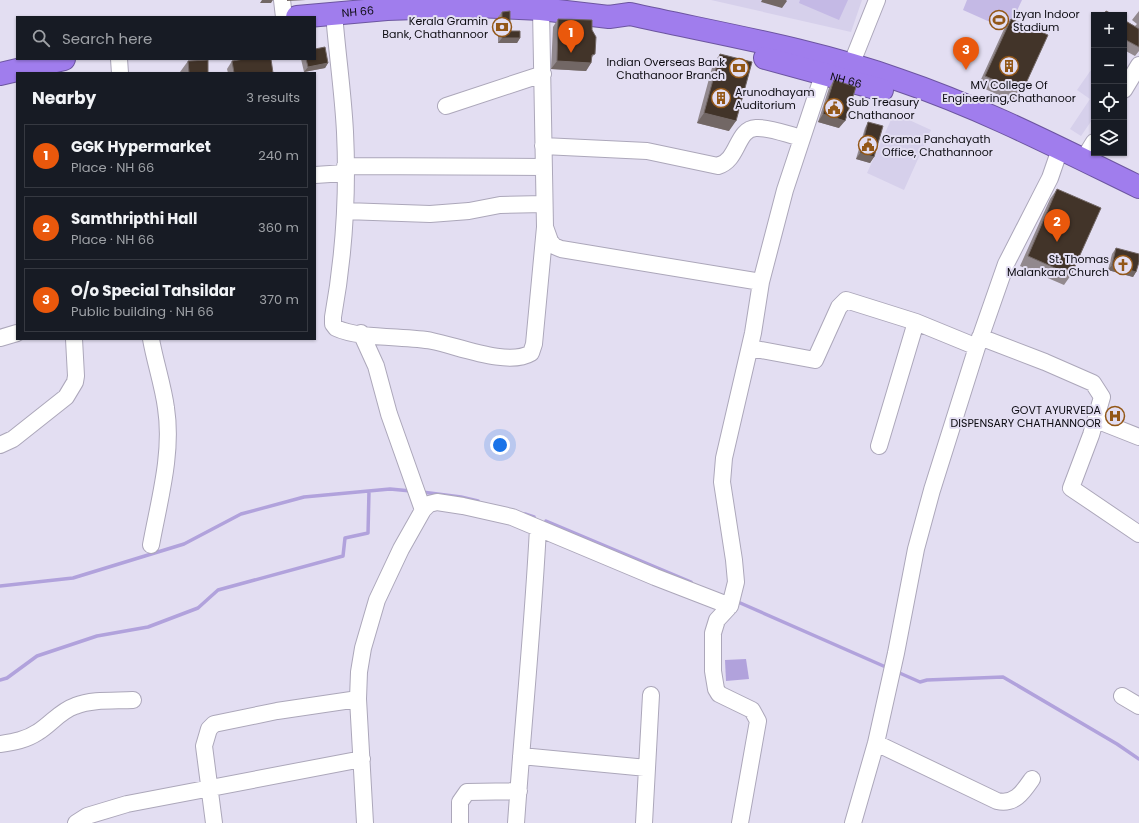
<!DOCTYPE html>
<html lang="en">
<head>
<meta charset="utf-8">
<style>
	body { margin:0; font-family:Poppins,sans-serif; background:#20242c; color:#f1f3f6 }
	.controls { position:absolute; right:12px; top:12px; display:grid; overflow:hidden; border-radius:0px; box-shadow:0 1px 3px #0004 }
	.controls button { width:36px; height:36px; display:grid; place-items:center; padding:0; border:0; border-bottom:1px solid #363941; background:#171b24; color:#f1f3f6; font:20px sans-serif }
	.you { position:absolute; left:500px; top:445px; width:14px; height:14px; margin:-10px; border:3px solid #fff; border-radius:50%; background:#1a73e8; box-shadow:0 0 0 6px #1a73e833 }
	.badge { display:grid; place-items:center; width:26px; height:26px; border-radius:50%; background:#ea580c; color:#fff; font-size:13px; font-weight:700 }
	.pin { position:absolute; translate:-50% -33px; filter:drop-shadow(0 1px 2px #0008) }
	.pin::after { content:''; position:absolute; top:21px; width:14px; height:12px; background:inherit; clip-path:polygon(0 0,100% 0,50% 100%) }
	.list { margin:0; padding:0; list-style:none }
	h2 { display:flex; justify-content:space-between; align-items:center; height:52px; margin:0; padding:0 16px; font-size:17px }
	h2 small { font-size:13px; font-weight:400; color:#9ea1a6 }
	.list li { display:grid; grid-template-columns:26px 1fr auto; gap:12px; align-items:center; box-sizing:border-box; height:64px; margin:0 8px 8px; padding:0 8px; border:1px solid #363941; border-radius:0px }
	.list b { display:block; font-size:15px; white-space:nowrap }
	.list p { margin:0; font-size:13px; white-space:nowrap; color:#9ea1a6 }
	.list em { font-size:13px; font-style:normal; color:#9ea1a6 }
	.icon { flex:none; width:22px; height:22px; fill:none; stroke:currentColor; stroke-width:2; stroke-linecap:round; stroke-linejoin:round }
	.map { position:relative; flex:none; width:1139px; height:823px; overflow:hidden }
	.search { position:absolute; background:#171b24; box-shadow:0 1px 3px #0004; left:16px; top:16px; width:300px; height:44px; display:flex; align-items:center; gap:10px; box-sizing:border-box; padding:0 14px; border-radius:0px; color:#9ea1a6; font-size:15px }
	.panel { position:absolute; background:#171b24; box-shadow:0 1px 3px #0004; left:16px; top:72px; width:300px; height:268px; border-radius:0px }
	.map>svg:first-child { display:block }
</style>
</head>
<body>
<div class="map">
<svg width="1139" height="823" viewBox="0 0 1139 823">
	<rect width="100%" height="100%" fill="#e3def2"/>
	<!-- built -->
	<path fill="#d6d0eb" d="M711 0H862L851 32Z
		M1093 67 1094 68V117L1081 136 1070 129 1090 99 1077 90Z
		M894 113 931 130 904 190 867 173Z"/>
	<!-- green -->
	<path fill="#c4b9e5" d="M800 0H848L839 20 799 3Z
		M967 0H1022L1008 30 963 10Z"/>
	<!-- water -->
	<path fill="#b1a2dc" d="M746 659 749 679 726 681 725 660Z"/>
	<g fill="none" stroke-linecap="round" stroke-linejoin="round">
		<!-- stream -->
		<path stroke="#b1a2dc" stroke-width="3.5" d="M422 492 461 497 478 501
			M525 514 534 517
			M546 521 691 582
			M0 586 73 578 184 544 241 514 304 497 390 489 411 491
			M738 602 888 668
			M895 671 920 682 927 680 1003 677 1117 744 1139 759
			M0 680 7 678 37 656 97 636 148 627 198 608 218 590 343 556 345 538 368 533 369 491"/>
		<defs>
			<path id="minor" d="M282 0 284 17
				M541 9 545 227 550 241 554 246 561 249 761 282
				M334 13C337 53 343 92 345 132 348 194 344 256 333 317V324L336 328C359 339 406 336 432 341 458 346 508 367 531 353L534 344 545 227
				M119 59 120 73
				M847 75 877 0
				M1124 90 1139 65
				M446 106 543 74
				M543 146 647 151 718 166C739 160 736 129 756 128 770 127 788 135 802 138
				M1083 160 1094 142
				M345 166 544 167
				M315 175 345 173
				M345 211 430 214 469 211 500 205 544 204
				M361 333 376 366 389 414 423 510
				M980 337 1045 362 1093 383 1102 397 1091 435 1071 488 1139 534
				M0 338 17 333
				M750 348 815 360 839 307 846 300 916 322 977 347
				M1096 420 1139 437
				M0 445 13 439 66 397 75 382 76 376 74 339
				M879 446 916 322
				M151 545C159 501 173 453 166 408 163 385 155 362 151 339
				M1122 696 1139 706
				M876 743 997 801C1015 805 1023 792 1032 779
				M0 744C14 742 26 740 38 732 51 724 60 711 75 706 93 699 114 701 133 700
				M521 756 647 768
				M76 823 87 816 127 804 362 759
				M214 823 204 746 209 729 214 724 277 711 358 699
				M365 823 358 699 359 672 363 648 377 600 401 549 423 510 429 504 437 502 463 506 512 517 655 577 730 606
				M460 823V802L467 792 519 791
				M516 823C523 724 533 626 538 528
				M644 823 651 695
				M740 823 758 721 752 710 719 694 716 689 713 671V633L717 620 730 606 736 582 734 560 722 482 724 458 753 333 761 282 785 190 827 63
				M853 823 876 743 896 653 916 549 932 490 977 347 1006 264 1050 178 1060 149"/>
			<g id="highway">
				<path id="s1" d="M297 17 387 9 475 6 541 9 609 17 630 14C720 34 812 49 899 80 982 108 1061 149 1139 187"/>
				<path id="s2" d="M765 58 882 90"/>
				<path d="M0 74 64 59"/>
			</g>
		</defs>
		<!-- minor casing -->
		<use href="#minor" stroke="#aca7ba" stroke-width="18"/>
		<!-- highway casing -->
		<use href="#highway" stroke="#6c55a0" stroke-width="24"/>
		<!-- minor -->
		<use href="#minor" stroke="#fff" stroke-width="16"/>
		<!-- highway -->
		<use href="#highway" stroke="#a07ded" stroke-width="22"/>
	</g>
	<!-- wall -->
	<path fill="#92898e" d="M1139 11V51L1135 56 1124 50V20L1135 26 1137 24 1132 20Z
		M502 12 510 31 520 38 517 43H498V17Z
		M558 19 592 30 595 54 591 58V63L586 71 551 69 553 27Z
		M1011 19 1022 92 1015 102 978 86 1004 29Z
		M720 54 729 131 697 123 713 64Z
		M301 59H315L328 63 325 68 304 72Z
		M188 61 208 73H181L180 72Z
		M232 61 273 73H228L227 69Z
		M834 80 839 128 818 122 829 88Z
		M868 122 874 157 870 163 856 159 865 128Z
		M1057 189 1071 275 1064 285 1020 266 1050 199Z
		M1116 248 1136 272 1133 277 1108 270 1112 254Z"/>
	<!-- shaded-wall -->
	<path fill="#726765" d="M262 0H273L271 3H260Z
		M287 0H306L287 1Z
		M762 0H786L787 1 782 8 761 2Z
		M502 38H520L517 43H498Z
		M557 61 591 63 586 71 551 69Z
		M328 63 325 68 304 72 308 67Z
		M704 113 736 121 729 131 697 123Z
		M823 114 845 121 839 128 818 122Z
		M860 153 874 157 870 163 856 159Z
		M1112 265 1136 272 1133 277 1108 270Z"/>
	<!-- building -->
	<path fill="#423429" stroke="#726765" d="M510 11V31H520V38H502V12Z
		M1106 11 1114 15H1104Z
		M558 19 592 20V30L596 37 595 54 592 55 591 63 557 61Z
		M1011 19 1048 35 1022 92 985 76Z
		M1124 20 1139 29V47L1124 39Z
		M325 47 328 63 308 67 306 59H315V49Z
		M720 54 752 62 736 121 704 113Z
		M244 59H271L273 73H234L232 61Z
		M208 60V73H189L188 61Z
		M834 80 856 87 845 121 823 114Z
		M868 122 883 126 874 157 860 153Z
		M1057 189 1101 208 1071 275 1028 256Z
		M1116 248 1139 254V262L1136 272 1112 265Z"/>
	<!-- icons -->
	<defs>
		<symbol id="stadium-ring" viewBox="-11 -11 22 22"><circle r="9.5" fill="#e3def2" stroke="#935717" stroke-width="1.5"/><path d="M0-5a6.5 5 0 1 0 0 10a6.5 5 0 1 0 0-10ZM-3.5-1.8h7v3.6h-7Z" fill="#935717"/></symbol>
		<symbol id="bank-ring" viewBox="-11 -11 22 22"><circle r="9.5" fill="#e3def2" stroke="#935717" stroke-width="1.5"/><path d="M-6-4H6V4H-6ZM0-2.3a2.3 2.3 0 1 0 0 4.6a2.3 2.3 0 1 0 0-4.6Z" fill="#935717"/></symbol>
		<symbol id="building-ring" viewBox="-11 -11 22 22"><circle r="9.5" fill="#e3def2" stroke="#935717" stroke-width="1.5"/><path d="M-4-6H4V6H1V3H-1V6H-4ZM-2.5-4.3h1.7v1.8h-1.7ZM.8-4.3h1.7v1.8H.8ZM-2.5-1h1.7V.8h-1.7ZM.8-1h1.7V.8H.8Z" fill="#935717"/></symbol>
		<symbol id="civic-ring" viewBox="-11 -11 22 22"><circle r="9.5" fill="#e3def2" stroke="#935717" stroke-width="1.5"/><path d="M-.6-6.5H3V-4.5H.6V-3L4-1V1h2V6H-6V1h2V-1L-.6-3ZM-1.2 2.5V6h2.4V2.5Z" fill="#935717"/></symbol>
		<symbol id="church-ring" viewBox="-11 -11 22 22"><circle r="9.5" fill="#e3def2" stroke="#935717" stroke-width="1.5"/><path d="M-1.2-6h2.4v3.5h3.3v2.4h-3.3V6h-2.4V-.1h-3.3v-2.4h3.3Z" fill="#935717"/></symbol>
		<symbol id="hospital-ring" viewBox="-11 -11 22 22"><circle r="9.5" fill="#e3def2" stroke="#935717" stroke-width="1.5"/><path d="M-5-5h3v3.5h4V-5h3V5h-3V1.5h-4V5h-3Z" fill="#935717"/></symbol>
	</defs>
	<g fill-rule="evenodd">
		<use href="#stadium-ring" x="988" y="9" width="22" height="22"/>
		<use href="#bank-ring" x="491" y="16" width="22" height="22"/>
		<use href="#building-ring" x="998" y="55" width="22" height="22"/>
		<use href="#bank-ring" x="728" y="57" width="22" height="22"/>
		<use href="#building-ring" x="710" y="87" width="22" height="22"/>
		<use href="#civic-ring" x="823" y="97" width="22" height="22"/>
		<use href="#civic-ring" x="857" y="134" width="22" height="22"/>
		<use href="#church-ring" x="1112" y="254" width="22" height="22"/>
		<use href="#hospital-ring" x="1104" y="405" width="22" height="22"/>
	</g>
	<g text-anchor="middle" stroke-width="4" stroke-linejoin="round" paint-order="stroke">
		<!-- street labels -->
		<g font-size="11" fill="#0c0b11" stroke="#e3def2">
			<text dy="4" stroke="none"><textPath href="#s1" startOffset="61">NH 66</textPath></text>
			<text dy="4" stroke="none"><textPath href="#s2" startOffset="84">NH 66</textPath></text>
		</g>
		<!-- poi labels -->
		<g font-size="11" fill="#0c0b11" stroke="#e3def2" text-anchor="start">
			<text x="1013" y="18">Izyan Indoor<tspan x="1013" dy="13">Stadium</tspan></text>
			<text x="488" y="25" text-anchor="end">Kerala Gramin<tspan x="488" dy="13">Bank, Chathannoor</tspan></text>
			<text x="725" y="66" text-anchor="end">Indian Overseas Bank<tspan x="725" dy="13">Chathanoor Branch</tspan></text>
			<text x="1009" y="89" text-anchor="middle">MV College Of<tspan x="1009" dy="13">Engineering,Chathanoor</tspan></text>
			<text x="735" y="96">Arunodhayam<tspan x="735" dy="13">Auditorium</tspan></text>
			<text x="848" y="106">Sub Treasury<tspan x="848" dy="13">Chathanoor</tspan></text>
			<text x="882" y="143">Grama Panchayath<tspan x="882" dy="13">Office, Chathannoor</tspan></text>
			<text x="1109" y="263" text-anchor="end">St. Thomas<tspan x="1109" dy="13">Malankara Church</tspan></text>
			<text x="1101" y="414" text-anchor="end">GOVT AYURVEDA<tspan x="1101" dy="13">DISPENSARY CHATHANNOOR</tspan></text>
		</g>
	</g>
</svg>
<div class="controls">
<button>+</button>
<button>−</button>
<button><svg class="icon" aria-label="locate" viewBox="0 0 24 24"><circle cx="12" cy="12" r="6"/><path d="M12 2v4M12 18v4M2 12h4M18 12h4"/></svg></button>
<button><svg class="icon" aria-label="layers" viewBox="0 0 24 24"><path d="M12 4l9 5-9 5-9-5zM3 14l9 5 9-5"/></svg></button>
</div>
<div class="you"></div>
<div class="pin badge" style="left:571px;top:53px">1</div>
<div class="pin badge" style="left:1057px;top:242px">2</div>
<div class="pin badge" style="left:966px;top:70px">3</div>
<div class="search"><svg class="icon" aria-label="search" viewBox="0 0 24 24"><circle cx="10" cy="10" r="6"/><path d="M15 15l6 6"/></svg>Search here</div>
<section class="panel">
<h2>Nearby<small>3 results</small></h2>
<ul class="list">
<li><span class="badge">1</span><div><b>GGK Hypermarket</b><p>Place · NH 66</p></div><em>240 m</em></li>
<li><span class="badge">2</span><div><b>Samthripthi Hall</b><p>Place · NH 66</p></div><em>360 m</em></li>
<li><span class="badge">3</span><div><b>O/o Special Tahsildar</b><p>Public building · NH 66</p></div><em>370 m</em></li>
</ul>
</section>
</div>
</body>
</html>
